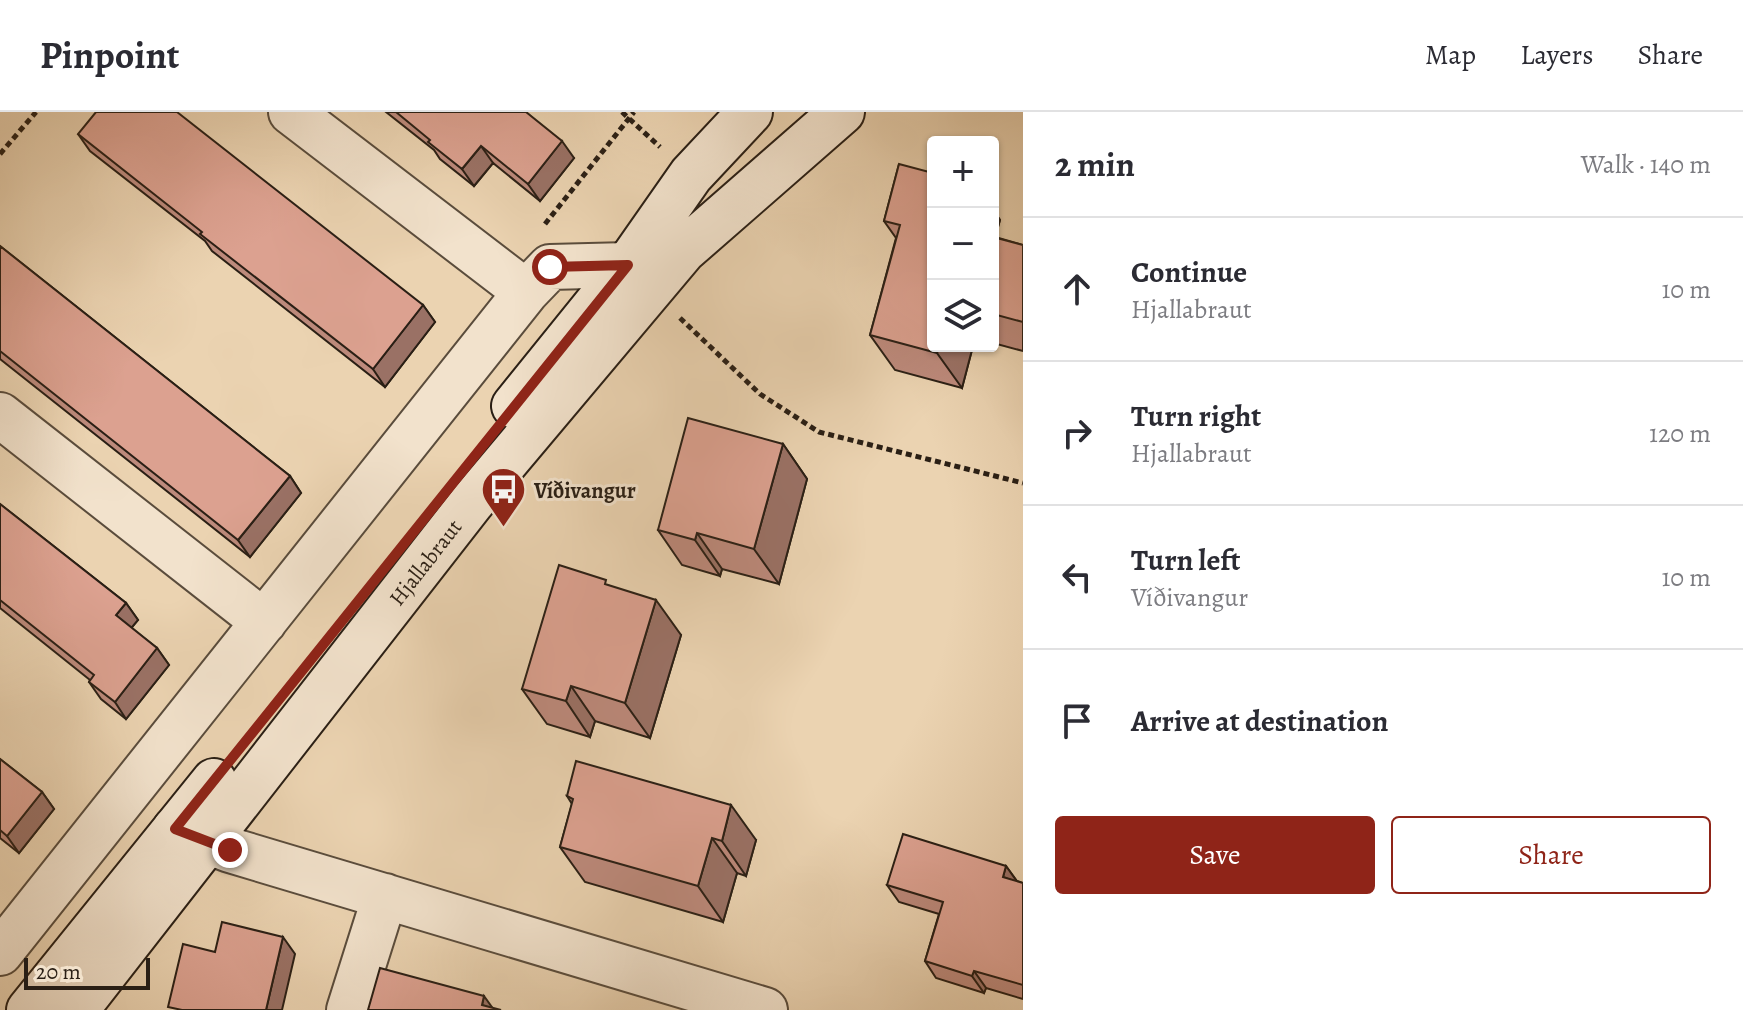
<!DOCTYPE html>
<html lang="en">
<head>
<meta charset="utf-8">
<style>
	body { margin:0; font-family:Alegreya,serif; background:#f7f7f7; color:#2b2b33 }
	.controls { position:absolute; right:24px; top:24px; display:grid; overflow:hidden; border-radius:8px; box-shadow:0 2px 6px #0004 }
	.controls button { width:72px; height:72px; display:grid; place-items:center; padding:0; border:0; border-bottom:2px solid #e1e1e2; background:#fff; color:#2b2b33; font:40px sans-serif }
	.scale { position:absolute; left:24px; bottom:20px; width:126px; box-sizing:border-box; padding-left:8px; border:4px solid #2a1f15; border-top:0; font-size:22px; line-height:28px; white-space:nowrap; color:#2a1f15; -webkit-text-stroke:6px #f2e2cc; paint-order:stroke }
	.stop { position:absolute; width:24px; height:24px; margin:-18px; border:6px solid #8f2418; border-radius:50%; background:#fff }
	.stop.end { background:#8f2418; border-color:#fff; box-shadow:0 2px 8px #0008 }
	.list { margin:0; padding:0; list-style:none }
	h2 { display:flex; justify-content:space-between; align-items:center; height:104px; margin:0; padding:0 32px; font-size:34px }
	h2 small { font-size:26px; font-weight:400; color:#7c7c81 }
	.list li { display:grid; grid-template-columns:52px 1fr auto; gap:24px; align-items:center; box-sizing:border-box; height:144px; padding:0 32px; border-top:2px solid #e1e1e2 }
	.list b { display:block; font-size:30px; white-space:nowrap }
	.list p { margin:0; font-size:26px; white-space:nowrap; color:#7c7c81 }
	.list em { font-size:26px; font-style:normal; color:#7c7c81 }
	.actions { display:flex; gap:16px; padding:24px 32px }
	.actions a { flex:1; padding:18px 0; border:2px solid #8f2418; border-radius:8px; text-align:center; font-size:28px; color:#8f2418 }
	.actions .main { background:#8f2418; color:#fff }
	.icon { flex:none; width:44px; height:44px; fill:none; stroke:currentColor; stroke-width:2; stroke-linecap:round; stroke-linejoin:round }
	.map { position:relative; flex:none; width:1023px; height:898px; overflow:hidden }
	header { display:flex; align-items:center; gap:48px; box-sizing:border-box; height:112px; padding:0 40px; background:#fff; border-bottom:2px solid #e1e1e2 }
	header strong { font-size:38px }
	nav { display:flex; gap:44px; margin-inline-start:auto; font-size:28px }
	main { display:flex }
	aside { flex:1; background:#fff }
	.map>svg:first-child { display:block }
</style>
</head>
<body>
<header>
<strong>Pinpoint</strong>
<nav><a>Map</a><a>Layers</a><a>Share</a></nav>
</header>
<main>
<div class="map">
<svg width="1023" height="898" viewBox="0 0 1023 898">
	<rect width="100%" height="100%" fill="#ebd3b1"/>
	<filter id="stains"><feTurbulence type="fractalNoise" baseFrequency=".0025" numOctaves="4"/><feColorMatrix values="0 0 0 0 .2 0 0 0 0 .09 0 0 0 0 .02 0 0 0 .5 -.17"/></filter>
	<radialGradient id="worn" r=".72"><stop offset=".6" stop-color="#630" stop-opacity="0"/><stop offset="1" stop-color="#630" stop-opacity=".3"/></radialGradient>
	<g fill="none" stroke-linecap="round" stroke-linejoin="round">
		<defs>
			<path id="street" d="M291 0 526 180
				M0 303 264 510
				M175 717 230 738 765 898
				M0 841 526 180 550 155 628 153
				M349 898 385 784"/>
			<path id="secondary" d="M514 294 628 153 691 63 750 0
				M29 898 214 669
				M76 898 472 390 683 139 842 0"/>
		</defs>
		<!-- street casing -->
		<use href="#street" stroke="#5a4c3c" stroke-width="48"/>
		<!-- secondary casing -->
		<use href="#secondary" stroke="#2a1f15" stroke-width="48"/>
		<!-- path -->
		<path stroke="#2a1f15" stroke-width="5" stroke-dasharray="6 4" stroke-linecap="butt" d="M622 0 660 35
			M0 42 36 0
			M545 112 634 0
			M680 206 760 282 819 320 1023 371"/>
		<!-- street -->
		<use href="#street" stroke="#f2e2cc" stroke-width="44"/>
		<!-- secondary -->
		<use href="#secondary" stroke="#f2e2cc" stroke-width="44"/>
	</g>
	<!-- wall -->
	<path fill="#bd8a7c" stroke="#2a1f15" stroke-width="2" d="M386 0H526L574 46 540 89 493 51 474 74 440 47 434 38Z
		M78 22 423 193 435 210 385 275 212 139 205 129 90 39Z
		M899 52 933 234H973L962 276 895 258 870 223 896 126 884 109Z
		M993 98 1000 108 995 125 1023 133V239L993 231Z
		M0 134 290 364 301 381 250 445 0 247Z
		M783 332 807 367 779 472 722 457 720 464 682 453 658 418Z
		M0 392 126 491 138 508 131 516 157 536 169 553 126 607 101 587 89 570 90 568 0 496Z
		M610 474 681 523 650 626 595 609 590 625 547 612 522 577Z
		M0 647 42 680 54 697 19 741 0 726Z
		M567 684 756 728 746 764 737 761 723 810 585 770 560 735 572 692Z
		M1006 754 1017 769 1023 771V887L986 876 984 881 936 866 925 849 939 802 899 790 887 773Z"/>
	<!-- shaded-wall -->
	<path fill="#9a7165" stroke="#2a1f15" stroke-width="2" d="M562 29 574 46 540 89 528 72Z
		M481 34 493 51 474 74 462 57Z
		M993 98 1000 108 993 133Z
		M423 193 435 210 385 275 373 257Z
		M939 234H973L962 276 937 241Z
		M783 332 807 367 779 472 754 437Z
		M290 364 301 381 250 445 238 428Z
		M697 421 722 457 720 464 695 428Z
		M656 488 681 523 650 626 625 591Z
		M126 491 138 508 128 520 116 503Z
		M157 536 169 553 126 607 115 590Z
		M571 574 595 609 590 625 566 589Z
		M42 680 54 697 19 741 7 724Z
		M731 693 756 728 746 764 722 729Z
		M712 726 737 761 723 810 698 774Z
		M1006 754 1018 771 1003 765Z
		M283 825 295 842 282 898H266Z
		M974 859 986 876 984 881 972 864Z
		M484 884 494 898 482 893Z"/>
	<!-- building -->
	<path fill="#dca190" stroke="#2a1f15" stroke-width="2" d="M96 0H177L423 193 373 257 200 122 202 120 78 22Z
		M396 0H526L562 29 528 72 481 34 462 57 428 30 430 28Z
		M899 52 933 61V234H939L937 241 870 223 900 113 884 109Z
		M993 125 1023 133V210L993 202Z
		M0 134 290 364 238 428 0 239Z
		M688 306 783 332 754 437 697 421 695 428 658 418Z
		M0 392 126 491 116 503 157 536 115 590 89 570 94 563 0 488Z
		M559 453 606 468 605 472 656 488 625 591 571 574 566 589 522 577Z
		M0 647 42 680 7 724 0 718Z
		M576 649 731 693 722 729 712 726 698 774 560 735 573 687 567 684Z
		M903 722 1006 754 1003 765 1023 771V873L974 859 972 864 925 849 943 790 887 773Z
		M222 810 283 825 266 898H182L168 895 183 832 215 840Z
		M380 856 484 884 482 893 501 898H368Z"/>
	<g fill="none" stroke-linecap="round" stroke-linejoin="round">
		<!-- route -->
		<path stroke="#8f2418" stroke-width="10" d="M230 738 175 717 628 153 550 155"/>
	</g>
	<!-- icons -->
	<defs>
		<symbol id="bus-pin" viewBox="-11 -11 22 30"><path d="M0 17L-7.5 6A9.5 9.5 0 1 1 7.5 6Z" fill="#8f2418" stroke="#f2e2cc"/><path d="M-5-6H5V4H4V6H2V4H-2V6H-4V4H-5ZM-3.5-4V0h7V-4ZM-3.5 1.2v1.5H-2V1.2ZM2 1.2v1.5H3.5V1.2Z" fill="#fff"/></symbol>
	</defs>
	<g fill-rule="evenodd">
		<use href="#bus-pin" x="478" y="352" width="51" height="69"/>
	</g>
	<g text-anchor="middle" stroke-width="6" stroke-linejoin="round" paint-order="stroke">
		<!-- poi labels -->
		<g font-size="22" font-weight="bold" fill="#2a1f15" stroke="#f2e2cc" text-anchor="start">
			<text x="534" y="386">Víðivangur</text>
		</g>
		<!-- street labels -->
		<g font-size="22" fill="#2a1f15" stroke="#f2e2cc">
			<text transform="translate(425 450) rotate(-52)" y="8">Hjallabraut</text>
		</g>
	</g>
	<rect width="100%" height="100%" filter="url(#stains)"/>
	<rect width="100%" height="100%" fill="url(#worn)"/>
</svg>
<div class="controls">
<button>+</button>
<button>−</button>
<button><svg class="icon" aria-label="layers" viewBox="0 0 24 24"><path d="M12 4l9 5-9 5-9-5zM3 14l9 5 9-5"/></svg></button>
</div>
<div class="scale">20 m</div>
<div class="stop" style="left:550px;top:155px"></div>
<div class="stop end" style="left:230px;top:738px"></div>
</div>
<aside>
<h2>2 min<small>Walk · 140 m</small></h2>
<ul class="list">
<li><svg class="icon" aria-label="ahead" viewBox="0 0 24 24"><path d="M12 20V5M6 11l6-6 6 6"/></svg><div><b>Continue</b><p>Hjallabraut</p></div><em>10 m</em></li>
<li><svg class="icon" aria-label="right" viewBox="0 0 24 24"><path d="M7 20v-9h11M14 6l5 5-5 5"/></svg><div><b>Turn right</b><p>Hjallabraut</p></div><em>120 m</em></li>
<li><svg class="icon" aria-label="left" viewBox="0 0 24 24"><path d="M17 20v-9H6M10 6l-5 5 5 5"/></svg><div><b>Turn left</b><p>Víðivangur</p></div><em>10 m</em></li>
<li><svg class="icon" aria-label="arrive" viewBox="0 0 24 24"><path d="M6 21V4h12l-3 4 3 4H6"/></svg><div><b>Arrive at destination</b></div></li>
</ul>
<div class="actions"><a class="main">Save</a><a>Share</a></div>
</aside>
</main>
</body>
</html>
